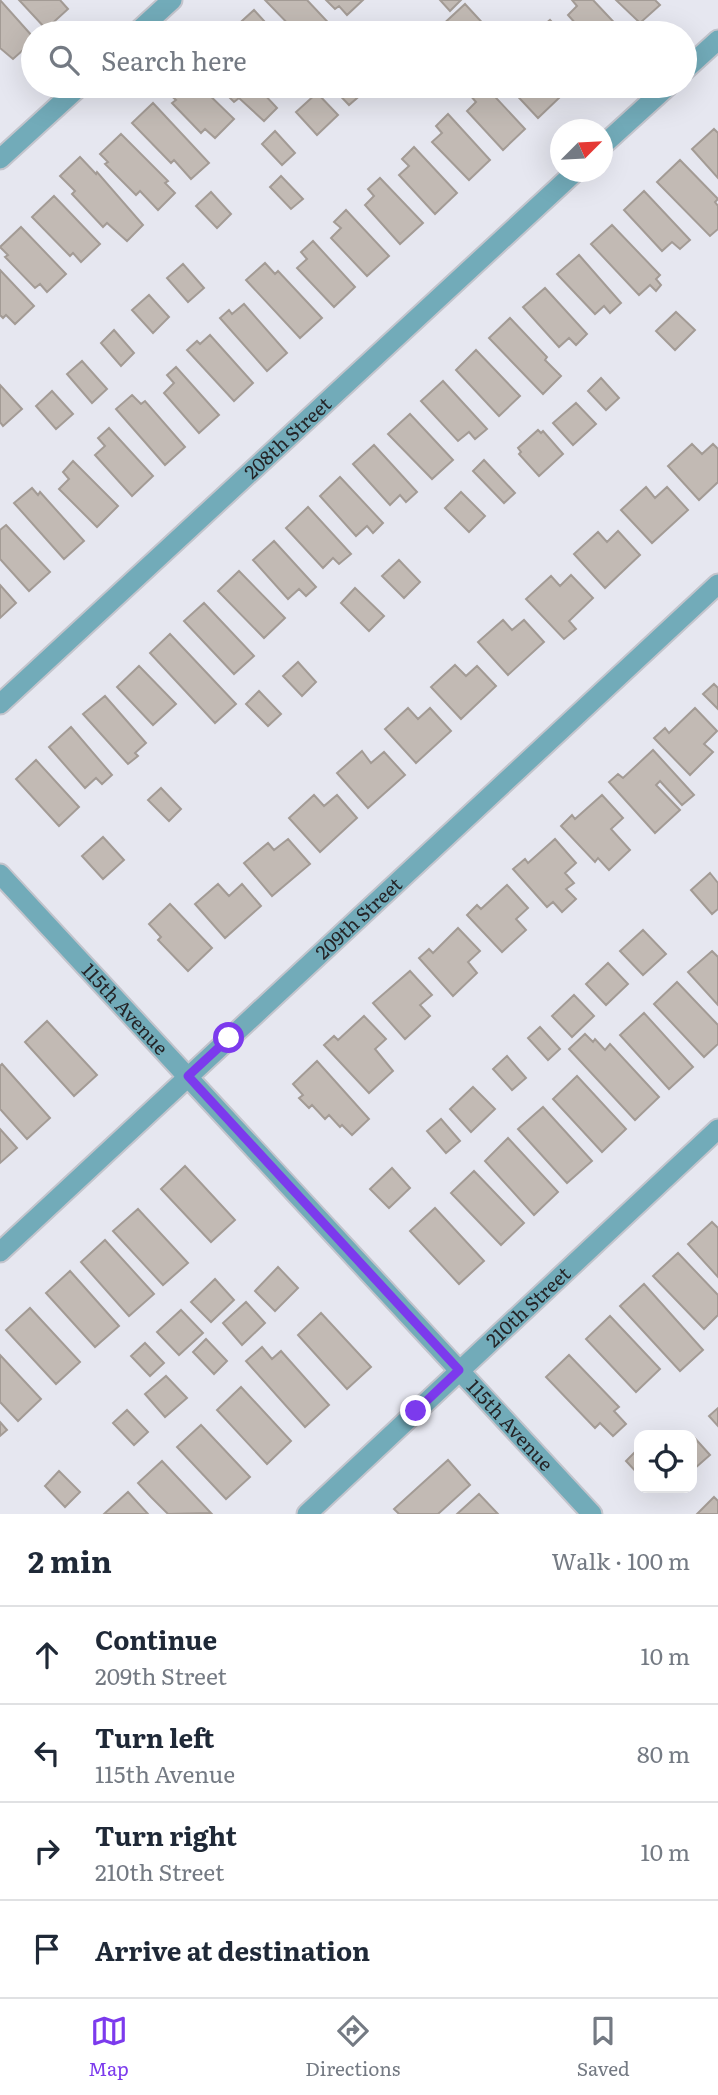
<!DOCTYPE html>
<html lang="en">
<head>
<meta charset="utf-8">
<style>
	body { margin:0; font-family:Literata,serif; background:#f2f2f3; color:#1f2937 }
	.controls { position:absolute; right:21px; bottom:21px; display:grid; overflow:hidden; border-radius:14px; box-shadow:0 7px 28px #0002 }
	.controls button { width:63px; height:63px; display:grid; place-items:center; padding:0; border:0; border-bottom:2px solid #e0e1e3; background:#fff; color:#1f2937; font:35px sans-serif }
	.compass { position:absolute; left:550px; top:119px; width:63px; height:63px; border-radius:50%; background:#fff; box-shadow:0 7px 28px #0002; rotate:66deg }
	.stop { position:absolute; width:21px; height:21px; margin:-16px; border:5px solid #7c3aed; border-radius:50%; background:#fff }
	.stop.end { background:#7c3aed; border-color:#fff; box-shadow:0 2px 7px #0008 }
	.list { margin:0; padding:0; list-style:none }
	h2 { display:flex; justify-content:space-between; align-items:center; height:91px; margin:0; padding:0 28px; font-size:30px }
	h2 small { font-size:23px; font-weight:400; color:#747a83 }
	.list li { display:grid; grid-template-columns:46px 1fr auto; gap:21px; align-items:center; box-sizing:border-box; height:98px; padding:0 28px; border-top:2px solid #e0e1e3 }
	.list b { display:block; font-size:26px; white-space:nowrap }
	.list p { margin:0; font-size:23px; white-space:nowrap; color:#747a83 }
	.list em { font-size:23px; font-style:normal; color:#747a83 }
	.icon { flex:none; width:38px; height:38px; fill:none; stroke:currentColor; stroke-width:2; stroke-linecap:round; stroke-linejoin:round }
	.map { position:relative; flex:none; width:718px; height:1514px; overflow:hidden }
	.search { position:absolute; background:#fff; box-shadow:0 7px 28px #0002; left:21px; right:21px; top:21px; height:77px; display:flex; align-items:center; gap:18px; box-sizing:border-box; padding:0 24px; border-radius:38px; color:#747a83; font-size:26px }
	.sheet { height:483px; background:#fff }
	nav { display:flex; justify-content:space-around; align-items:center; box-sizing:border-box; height:98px; border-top:2px solid #e0e1e3; background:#fff; font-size:19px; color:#747a83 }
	nav a { display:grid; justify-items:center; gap:4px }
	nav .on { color:#7c3aed }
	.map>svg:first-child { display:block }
</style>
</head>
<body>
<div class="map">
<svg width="718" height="1514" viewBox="0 0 718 1514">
	<rect width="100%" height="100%" fill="#e6e7f0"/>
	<!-- building -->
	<path fill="#c2bab4" stroke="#a39b95" stroke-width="2" d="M0 0 33 37V41L13 59 0 48Z
		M19 0H60L68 9 46 29Z
		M265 0H307L338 33H297Z
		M326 0H363L347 15 339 6 335 9Z
		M440 0H461L450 11Z
		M572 0H593L624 33H584L568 15 577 6Z
		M616 0H655L660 5 640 23Z
		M465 4 488 29 484 33H444L439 28Z
		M254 10 275 33H234L231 31Z
		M550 20 562 33H541L538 30Z
		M173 86H200L234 119 215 138 205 129 201 133 172 103 176 100 167 92Z
		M218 86H263L266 89 262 92 277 108 264 121 239 98 234 102Z
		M331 86H371L349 105Z
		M480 86H485L525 129 503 150 467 111 476 102 470 95Z
		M508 86H548L559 98 538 118Z
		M317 93 338 115 317 135 296 112Z
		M153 103 209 163 191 179 174 160 171 163 132 123Z
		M448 114 490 160 469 180 432 142 442 133 436 126Z
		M714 129 718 133V178L692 149Z
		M275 131 295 153 282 165 262 144Z
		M121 134 168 181 165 183 175 193 158 210 140 191 136 195 105 164 108 162 100 154Z
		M414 147 457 193 435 214 399 175 409 166 402 159Z
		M80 157 96 174 97 172 143 225 127 241 107 223 103 227 72 194 75 191 60 176Z
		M680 160 718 199 715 202 718 206V229L710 236 657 182Z
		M281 176 303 199 291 209 270 187Z
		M380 178 423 223 400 244 365 205 374 196 368 189Z
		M644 191 690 240 680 249 672 242 662 251 624 210Z
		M211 192 231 214 217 228 196 206Z
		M54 196 100 244 81 262 73 253 70 256 32 217Z
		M346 210 389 256 367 276 331 238 341 228 334 222Z
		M612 225 660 275 656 279 661 285 656 291 650 285 639 295 591 244Z
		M21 227 66 274 47 292 40 284 35 288 5 257 8 255 0 247Z
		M313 241 355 287 334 307 297 268 307 259 301 252Z
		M579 255 621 303 610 313 604 306 595 314 557 274Z
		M265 263 275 274 278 271 322 318 300 338 246 280Z
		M183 264 204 288 188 302 167 278Z
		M0 270 34 306 15 324 6 315 3 318 0 315Z
		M545 288 587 334 576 345 569 338 559 347 523 307Z
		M149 295 169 317 153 333 132 310Z
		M244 304 287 353 267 371 220 318 229 310 232 314Z
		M676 312 695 330 675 350 656 331Z
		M510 318 547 357 545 360 561 376 543 394 489 338Z
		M114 330 134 353 121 366 101 343Z
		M210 335 253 383 234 401 187 350 197 341 200 344Z
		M476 350 520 396 499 416 456 370Z
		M82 361 107 389 92 403 67 374Z
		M176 367 219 415 199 433 164 393 174 383 167 375Z
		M601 378 619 398 606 410 588 391Z
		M443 381 487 429 475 439 469 432 458 441 421 401Z
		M0 385 22 409 3 426 0 422Z
		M52 391 73 414 56 429 36 406Z
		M132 395 141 404 145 401 185 447 165 465 116 409Z
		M576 403 596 424 573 445 553 423Z
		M410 414 453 460 432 479 388 434Z
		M109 428 153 476 132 496 95 455 105 446 98 438Z
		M538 430 541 433 543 431 563 454 539 476 519 454 521 452 518 448Z
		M692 444 702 454 713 444 718 449V482L699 500 668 466Z
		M374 445 417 492 406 502 400 495 390 505 353 464Z
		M484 460 515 493 504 503 473 471Z
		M73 461 118 506 97 527 59 489 69 479 63 472Z
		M340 477 383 523 373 533 367 526 356 536 320 496Z
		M646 487 655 498 667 487 688 510 652 543 621 510Z
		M32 488 38 495 40 492 84 541 64 559 14 503Z
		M461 492 485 516 469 532 445 508Z
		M308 507 351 554 339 564 333 558 323 568 286 528Z
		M6 525 50 572 29 591 0 559V530Z
		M618 531 640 555 605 588 574 554 598 532 607 542Z
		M274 541 316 587 306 596 299 589 288 599 253 560Z
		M399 560 420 582 404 598 382 576Z
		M239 571 285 618 264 638 218 591Z
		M571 575 593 598 569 621 576 629 564 639 526 599 551 576 560 586Z
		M0 585 16 603 0 618Z
		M355 588 384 616 369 631 341 603Z
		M204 603 254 656 234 674 184 621Z
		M503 620 512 630 524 620 544 642 508 675 478 642Z
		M170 634 236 704 215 723 150 653Z
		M298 662 316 682 302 696 283 676Z
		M455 665 466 676 477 666 496 686 461 719 431 687Z
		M139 666 176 704 153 725 117 687Z
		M714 684 718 688V709L703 694Z
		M259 691 281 714 268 726 246 704Z
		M105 696 146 743 135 753 138 756 128 764 83 714Z
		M408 708 418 719 430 708 451 731 416 763 385 729Z
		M695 708 717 731 704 744 713 752 690 775 654 738 665 728 669 733Z
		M71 727 112 775 102 784 96 778 85 788 49 747Z
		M653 750 694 795 682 805 660 781 656 785 680 810 655 833 609 782 618 774 623 778Z
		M362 751 371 763 384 752 405 775 368 808 337 773Z
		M36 760 79 807 59 826 16 779Z
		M161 788 181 809 169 821 148 800Z
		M314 795 324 806 337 795 357 818 320 852 289 818Z
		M602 795 623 818 611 829 630 850 609 870 598 858 595 862 561 826 572 815 575 819Z
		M103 837 124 860 103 879 82 856Z
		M288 839 310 864 272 896 244 863 268 843 274 850Z
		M555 839 576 863 565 873 574 883 566 889 576 899 562 912 553 902 547 907 513 869 525 859 528 863Z
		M710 873 718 883V909L712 914 691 890Z
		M218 884 229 896 242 884 261 906 225 938 195 904Z
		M507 885 528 908 516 919 526 930 502 952 467 915 477 905 481 909Z
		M170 904 212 948 188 971 158 940 161 937 149 924Z
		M458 928 480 951 468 962 477 973 453 996 419 958 429 949 433 953Z
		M643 930 666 954 643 975 620 951Z
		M712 951 718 957V1005L688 972Z
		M608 963 628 984 606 1005 586 984Z
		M410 971 432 995 420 1005 430 1016 405 1039 373 1003Z
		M677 982 718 1025V1044L704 1057 654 1004Z
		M574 995 594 1016 572 1037 552 1016Z
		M644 1013 693 1067 669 1089 620 1035Z
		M364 1016 386 1039 375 1049 393 1071 369 1093 324 1045 334 1036 338 1040Z
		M47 1021 97 1075 74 1096 25 1042Z
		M540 1027 560 1049 548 1060 528 1038Z
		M585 1034 593 1042 595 1039 605 1050 610 1044 659 1097 635 1120 569 1049Z
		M507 1056 526 1078 512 1090 493 1069Z
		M317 1061 369 1119 352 1135 342 1125 340 1127 329 1115 325 1119 312 1105 309 1108 299 1098 303 1095 293 1084Z
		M2 1064 50 1118 27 1139 0 1109V1066Z
		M577 1076 626 1129 602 1152 553 1099Z
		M473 1087 495 1109 471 1132 450 1109Z
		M543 1107 592 1161 567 1183 518 1129Z
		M441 1119 460 1141 446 1153 427 1131Z
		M0 1129 17 1148 0 1163Z
		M508 1138 558 1192 534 1215 485 1161Z
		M185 1166 235 1220 211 1242 161 1189Z
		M392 1168 410 1188 389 1208 370 1189Z
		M474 1171 524 1223 501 1245 451 1193Z
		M435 1208 484 1261 459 1284 410 1231Z
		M138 1209 188 1263 163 1285 113 1231Z
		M712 1222 718 1228V1277L688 1244Z
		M105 1240 154 1294 129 1316 81 1262Z
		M678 1253 718 1295V1315L704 1329 653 1276Z
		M278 1267 298 1288 275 1311 255 1291Z
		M70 1271 119 1326 95 1347 46 1293Z
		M215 1279 234 1300 211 1322 191 1302Z
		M644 1284 703 1350 680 1371 620 1306Z
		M246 1302 265 1323 242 1345 223 1323Z
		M30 1308 80 1362 56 1384 6 1330Z
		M181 1310 203 1333 179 1355 157 1332Z
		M321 1313 371 1367 347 1389 298 1335Z
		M610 1316 660 1369 636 1392 586 1339Z
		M206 1339 227 1361 214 1374 193 1352Z
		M145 1343 164 1363 150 1376 131 1356Z
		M262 1347 272 1359 281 1351 329 1405 305 1427 246 1361Z
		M0 1355 41 1399 18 1421 0 1402Z
		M569 1355 619 1407 614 1411 626 1424 613 1436 600 1423 595 1428 546 1377Z
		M166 1376 187 1398 165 1417 145 1394Z
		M241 1387 291 1441 267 1464 217 1410Z
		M718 1408V1426L709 1416Z
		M127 1410 148 1432 134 1445 113 1423Z
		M0 1422 7 1430 0 1436Z
		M201 1425 250 1477 226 1499 177 1447Z
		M692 1435 710 1455 694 1469 692 1466Z
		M639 1448V1475L626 1461Z
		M448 1460 470 1485 438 1514H399L394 1509Z
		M162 1461 211 1513 168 1514 151 1497 138 1483Z
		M59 1471 80 1492 65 1507 45 1486Z
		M128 1492 148 1514H104Z
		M479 1494 498 1514H457Z
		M714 1497 718 1501V1514H697Z"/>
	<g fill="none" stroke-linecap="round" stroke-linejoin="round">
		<defs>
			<g id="minor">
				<path d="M136 33 172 0"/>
				<path d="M685 70 718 40"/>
				<path d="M602 146 668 86"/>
				<path d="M0 159 80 86"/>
				<path id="s1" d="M0 704 575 172"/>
				<path id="s2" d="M0 874 592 1514"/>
				<path id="s3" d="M0 1252 718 584"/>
				<path id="s4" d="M307 1514 718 1129"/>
			</g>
		</defs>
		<!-- minor casing -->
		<use href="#minor" stroke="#c3c4cc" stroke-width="23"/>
		<!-- minor -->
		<use href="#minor" stroke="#72abb9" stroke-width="19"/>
	</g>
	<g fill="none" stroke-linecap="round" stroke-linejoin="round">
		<!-- route -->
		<path stroke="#7c3aed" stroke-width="9" d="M229 1038 188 1076 459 1370 416 1411"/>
	</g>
	<g text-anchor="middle" stroke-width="5" stroke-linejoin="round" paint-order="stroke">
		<!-- street labels -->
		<g font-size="19" fill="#242427" stroke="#fff">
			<text dy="7" stroke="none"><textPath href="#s1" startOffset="392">208th Street</textPath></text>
			<text dy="7" stroke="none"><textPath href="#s3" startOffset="490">209th Street</textPath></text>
			<text dy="7" stroke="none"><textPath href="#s2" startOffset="184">115th Avenue</textPath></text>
			<text dy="7" stroke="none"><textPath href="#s4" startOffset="303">210th Street</textPath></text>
			<text dy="7" stroke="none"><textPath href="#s2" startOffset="751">115th Avenue</textPath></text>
		</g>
	</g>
</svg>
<div class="controls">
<button><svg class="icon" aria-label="locate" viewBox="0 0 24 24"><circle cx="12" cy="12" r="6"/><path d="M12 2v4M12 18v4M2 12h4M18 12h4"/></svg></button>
</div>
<svg class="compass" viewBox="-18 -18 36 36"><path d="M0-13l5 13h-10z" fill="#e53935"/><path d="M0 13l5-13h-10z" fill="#747a83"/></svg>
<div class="stop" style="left:229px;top:1038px"></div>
<div class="stop end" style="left:416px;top:1411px"></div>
<div class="search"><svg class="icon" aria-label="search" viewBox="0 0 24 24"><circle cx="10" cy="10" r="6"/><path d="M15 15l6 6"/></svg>Search here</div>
</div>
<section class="sheet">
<h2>2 min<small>Walk · 100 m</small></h2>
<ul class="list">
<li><svg class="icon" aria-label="ahead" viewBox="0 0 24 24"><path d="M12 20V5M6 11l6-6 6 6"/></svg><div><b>Continue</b><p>209th Street</p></div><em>10 m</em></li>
<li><svg class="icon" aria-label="left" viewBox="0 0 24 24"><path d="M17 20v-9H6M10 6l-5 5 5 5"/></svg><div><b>Turn left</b><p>115th Avenue</p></div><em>80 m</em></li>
<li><svg class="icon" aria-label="right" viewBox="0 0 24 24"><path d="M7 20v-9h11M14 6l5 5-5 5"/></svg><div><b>Turn right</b><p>210th Street</p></div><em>10 m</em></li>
<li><svg class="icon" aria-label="arrive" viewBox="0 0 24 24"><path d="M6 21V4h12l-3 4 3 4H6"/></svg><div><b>Arrive at destination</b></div></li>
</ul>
</section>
<nav>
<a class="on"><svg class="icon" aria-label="map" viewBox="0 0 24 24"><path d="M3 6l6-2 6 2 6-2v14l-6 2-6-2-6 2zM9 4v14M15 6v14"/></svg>Map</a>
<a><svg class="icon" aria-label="directions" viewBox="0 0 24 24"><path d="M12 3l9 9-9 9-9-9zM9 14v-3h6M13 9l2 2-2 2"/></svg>Directions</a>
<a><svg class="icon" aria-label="saved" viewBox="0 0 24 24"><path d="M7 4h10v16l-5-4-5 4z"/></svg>Saved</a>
</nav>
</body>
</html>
